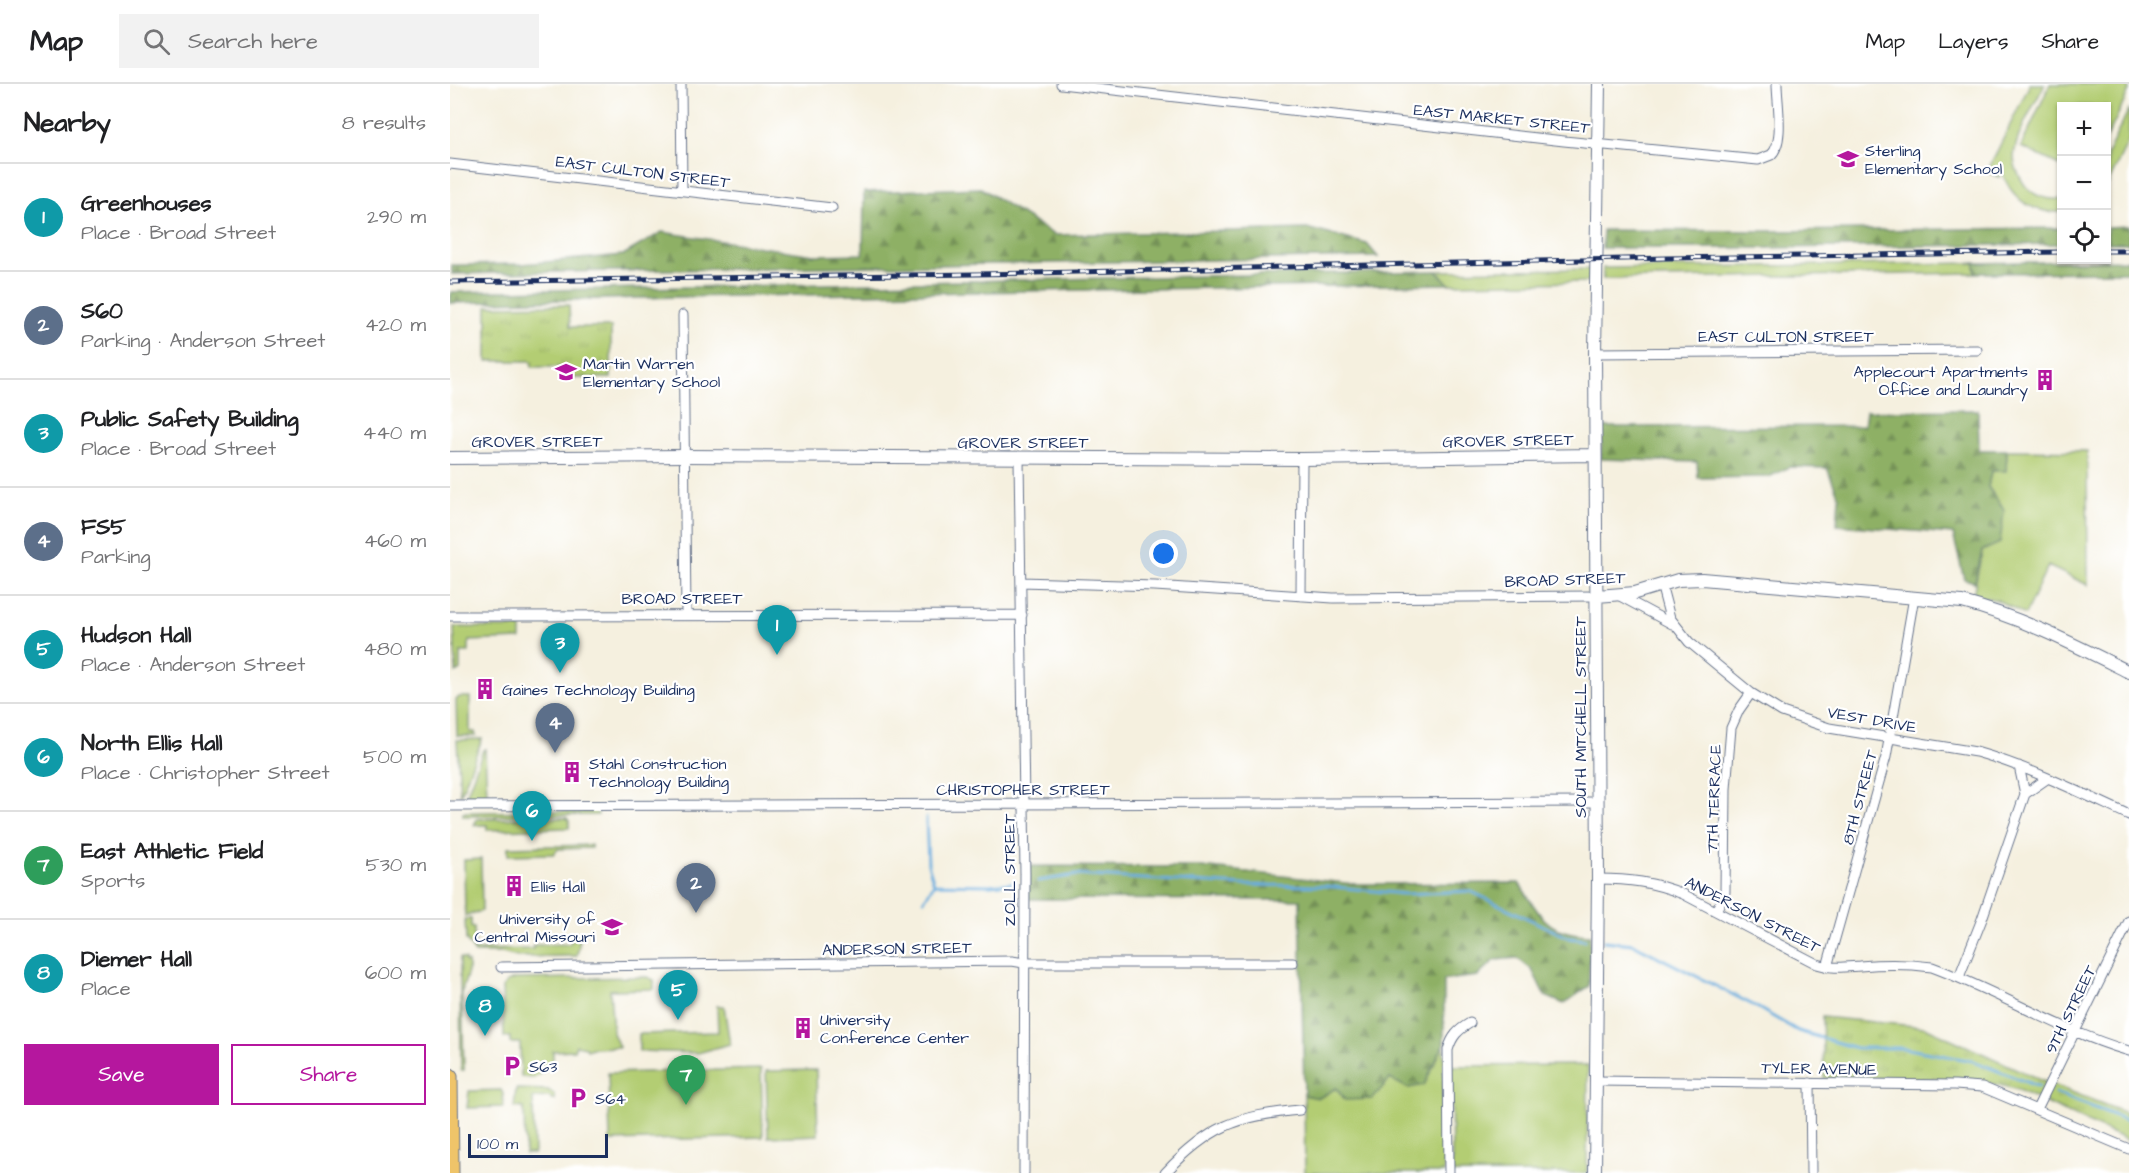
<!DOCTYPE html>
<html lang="en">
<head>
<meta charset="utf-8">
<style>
	body { margin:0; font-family:"Architects Daughter",sans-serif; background:#f2f2f2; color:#202124 }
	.controls { position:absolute; right:18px; top:18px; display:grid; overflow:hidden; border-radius:0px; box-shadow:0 2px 4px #0004 }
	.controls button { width:54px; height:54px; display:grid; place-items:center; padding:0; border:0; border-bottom:2px solid #e0e0e0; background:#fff; color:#202124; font:30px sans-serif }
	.scale { position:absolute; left:18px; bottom:15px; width:140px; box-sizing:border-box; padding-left:6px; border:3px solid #1b2f5e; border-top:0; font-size:16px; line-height:21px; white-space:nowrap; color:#1b2f5e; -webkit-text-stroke:4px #fff; paint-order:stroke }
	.you { position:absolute; left:714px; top:470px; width:21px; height:21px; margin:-15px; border:4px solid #fff; border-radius:50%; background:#1a73e8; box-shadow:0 0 0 9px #1a73e833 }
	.badge { display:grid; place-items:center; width:39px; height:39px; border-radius:50%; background:#b5179e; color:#fff; font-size:20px; font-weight:700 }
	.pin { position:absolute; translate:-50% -50px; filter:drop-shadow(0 2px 3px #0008) }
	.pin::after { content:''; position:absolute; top:32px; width:21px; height:18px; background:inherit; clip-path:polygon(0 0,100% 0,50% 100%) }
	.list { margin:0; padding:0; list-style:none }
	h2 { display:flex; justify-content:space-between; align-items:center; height:78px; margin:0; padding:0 24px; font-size:26px }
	h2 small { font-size:20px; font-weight:400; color:#757577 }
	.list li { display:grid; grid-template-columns:39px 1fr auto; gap:18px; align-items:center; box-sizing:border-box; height:108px; padding:0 24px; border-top:2px solid #e0e0e0 }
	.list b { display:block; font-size:22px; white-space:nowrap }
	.list p { margin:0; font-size:20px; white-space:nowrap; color:#757577 }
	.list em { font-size:20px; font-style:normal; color:#757577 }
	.actions { display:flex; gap:12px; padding:18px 24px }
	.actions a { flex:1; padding:14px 0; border:2px solid #b5179e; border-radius:0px; text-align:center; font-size:21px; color:#b5179e }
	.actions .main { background:#b5179e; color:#fff }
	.icon { flex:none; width:33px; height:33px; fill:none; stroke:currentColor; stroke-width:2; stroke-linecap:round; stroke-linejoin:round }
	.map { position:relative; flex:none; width:1679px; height:1089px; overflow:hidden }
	header { display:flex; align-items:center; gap:36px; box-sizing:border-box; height:84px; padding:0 30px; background:#fff; border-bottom:2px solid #e0e0e0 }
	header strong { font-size:28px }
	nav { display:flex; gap:33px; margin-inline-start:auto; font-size:21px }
	.search { width:420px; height:54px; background:#f2f2f2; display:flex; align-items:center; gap:15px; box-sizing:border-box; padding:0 21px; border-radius:0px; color:#757577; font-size:22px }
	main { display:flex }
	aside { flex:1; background:#fff }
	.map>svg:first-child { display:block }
</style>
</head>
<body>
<header>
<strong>Map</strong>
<div class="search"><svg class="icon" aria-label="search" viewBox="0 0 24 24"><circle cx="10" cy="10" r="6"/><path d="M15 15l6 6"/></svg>Search here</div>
<nav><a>Map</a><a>Layers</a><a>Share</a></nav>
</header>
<main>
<aside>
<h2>Nearby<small>8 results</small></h2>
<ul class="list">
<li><span class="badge" style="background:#0f9aa8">1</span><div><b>Greenhouses</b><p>Place · Broad Street</p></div><em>290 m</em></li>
<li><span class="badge" style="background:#5c6f8a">2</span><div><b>S60</b><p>Parking · Anderson Street</p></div><em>420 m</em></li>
<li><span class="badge" style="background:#0f9aa8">3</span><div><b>Public Safety Building</b><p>Place · Broad Street</p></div><em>440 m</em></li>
<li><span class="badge" style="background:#5c6f8a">4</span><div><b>FS5</b><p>Parking</p></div><em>460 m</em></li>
<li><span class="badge" style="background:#0f9aa8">5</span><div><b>Hudson Hall</b><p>Place · Anderson Street</p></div><em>480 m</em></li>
<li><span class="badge" style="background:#0f9aa8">6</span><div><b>North Ellis Hall</b><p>Place · Christopher Street</p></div><em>500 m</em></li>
<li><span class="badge" style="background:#2e9e5b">7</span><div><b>East Athletic Field</b><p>Sports</p></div><em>530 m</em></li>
<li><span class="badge" style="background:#0f9aa8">8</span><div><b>Diemer Hall</b><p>Place</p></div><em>600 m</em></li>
</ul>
<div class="actions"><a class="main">Save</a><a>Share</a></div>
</aside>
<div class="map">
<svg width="1679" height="1089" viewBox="0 0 1679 1089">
	<defs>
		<pattern id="forest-firs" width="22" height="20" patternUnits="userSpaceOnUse" patternTransform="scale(1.5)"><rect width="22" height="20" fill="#8eb065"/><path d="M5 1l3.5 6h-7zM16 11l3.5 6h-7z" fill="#739056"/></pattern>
		<pattern id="park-tufts" width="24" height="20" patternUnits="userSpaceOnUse" patternTransform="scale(1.5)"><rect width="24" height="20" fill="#b3cd73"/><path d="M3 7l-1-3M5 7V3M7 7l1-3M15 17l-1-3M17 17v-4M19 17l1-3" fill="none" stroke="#99b066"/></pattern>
	</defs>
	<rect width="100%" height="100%" fill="#fff"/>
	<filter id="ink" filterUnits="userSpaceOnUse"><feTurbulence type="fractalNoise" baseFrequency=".0167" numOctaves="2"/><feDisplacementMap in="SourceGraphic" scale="12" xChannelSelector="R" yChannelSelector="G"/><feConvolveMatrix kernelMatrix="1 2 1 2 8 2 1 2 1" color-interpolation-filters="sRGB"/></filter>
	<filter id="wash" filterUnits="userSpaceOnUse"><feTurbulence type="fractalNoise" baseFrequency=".008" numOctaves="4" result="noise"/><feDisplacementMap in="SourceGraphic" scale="24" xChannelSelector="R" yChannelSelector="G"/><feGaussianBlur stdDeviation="1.35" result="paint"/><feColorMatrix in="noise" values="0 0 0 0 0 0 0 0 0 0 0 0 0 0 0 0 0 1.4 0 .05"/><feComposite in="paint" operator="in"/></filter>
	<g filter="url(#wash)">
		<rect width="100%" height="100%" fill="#f5f0df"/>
		<!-- green -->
		<path fill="#b3cd73" stroke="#677e68" stroke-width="1.5" d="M1580 0H1595C1585 19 1564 53 1564 74 1564 83 1569 92 1574 100 1583 112 1597 116 1611 115V128C1582 129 1562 116 1552 88L1549 93 1537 88Z
			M1600 0H1679V7L1657 54 1656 22H1612L1611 82 1571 63Z
			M1679 25V56L1657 102V70Z
			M1525 179V189L1153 195V184Z
			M1140 185 1139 198 999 200 987 187Z
			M1557 366 1637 367 1638 501 1598 482 1575 531 1547 516 1523 511 1532 467 1554 426 1538 403 1541 387 1556 386Z
			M4 543 71 544V555L19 557V568H10V586L6 589Z
			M9 613H20V648H25L26 652H7L6 616Z
			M32 655 11 710H10L7 656Z
			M35 665 37 712H16L33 666Z
			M147 727 148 731 13 732V729L16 728Z
			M117 734 119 737V744L37 746V741H24L27 735Z
			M141 761V764L108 765 104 770 58 771V763Z
			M31 775 32 827 15 832 14 776Z
			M15 835H21V843L24 844 25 866 83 865 84 861 120 860 121 856 126 855V849H129V864L126 872H123L67 873 52 869H25L16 856Z
			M10 874 15 875V878H18V888L12 907 14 986H11Z
			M197 893 204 896V905L160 906 163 949 169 963 142 964 137 966 136 963 126 961 124 966 103 967V980L84 994 71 993 70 959H60V953H54L52 904 57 898 64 895Z
			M267 922H274L280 960 248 969 189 967V950L268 948Z
			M994 960V1089H855L854 1011 869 1014 886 1004 940 995 958 1004 974 1001Z
			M1138 981 1137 1089H1002L1001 982Z
			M311 985 313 1053 160 1057 158 989Z
			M366 986 368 1051 318 1053 316 987Z
			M66 1005 98 1006 105 1011V1016H101L100 1013 83 1014 84 1070H75L74 1024 64 1023Z
			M51 1006 53 1010V1023L17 1024 19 1007Z"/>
		<!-- forest -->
		<path fill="url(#forest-firs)" stroke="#547062" stroke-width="1.5" d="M531 104 604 151 860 145 917 160 928 173 2 190V181L72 180 173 171 212 148 364 171 413 170 414 108Z
			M1679 142V159H1657V143Z
			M1612 144 1611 160 1318 164H1152L1153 146 1323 147Z
			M1679 176V188L1525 189V179Z
			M987 187 999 200 230 213 1 219V208Z
			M1528 326 1529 366H1557L1556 387H1541L1538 403 1554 426 1550 459 1532 467 1525 498 1514 495 1503 450 1387 441 1389 413 1377 384 1339 383 1319 393 1248 394 1247 378 1151 375 1152 343 1414 342 1416 327Z
			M578 782 752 783 904 800 1069 799C1092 833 1095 849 1140 851L1139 902 1114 920 1095 912 1082 886 1067 874 1045 876 1028 892 994 896V960L974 1001 958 1004 940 995 922 1015 895 1016 886 1004 869 1014 854 1011 850 816 578 815Z"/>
		<!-- park -->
		<path fill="url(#park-tufts)" stroke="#677e68" stroke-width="1.5" d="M119 221 120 243H161V294H110V283H82L81 277H37V222Z
			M1372 933 1475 943 1593 997 1679 1030V1057L1568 1006 1550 1001 1511 995 1374 994Z"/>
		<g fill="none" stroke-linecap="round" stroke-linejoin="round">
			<!-- stream -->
			<path stroke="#69adde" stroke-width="3" d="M476 734 478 780 484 800 540 801 564 799
				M588 797 627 791 793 801 876 802 954 810 1020 807 1119 854 1135 856
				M474 816 484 800
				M1154 857 1183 860 1303 921 1348 947 1406 964H1453L1523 977 1589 1003
				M1605 1009 1679 1037"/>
		</g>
	</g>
	<g filter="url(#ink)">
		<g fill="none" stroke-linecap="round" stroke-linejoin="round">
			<defs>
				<path id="minor" d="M231 0 232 106
					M611 0 1114 57 1308 76 1321 71C1335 59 1327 18 1327 0
					M0 80 382 124
					M233 231 236 530
					M1145 269 1527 266
					M569 375 575 790 574 1089
					M571 498 705 502 883 514 1147 512
					M1211 500 1220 534 1239 558 1301 609 1332 628 1379 644 1526 668C1579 683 1629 708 1679 731
					M1168 511 1222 540
					M851 512 852 375
					M0 532 572 531
					M1575 710 1598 694
					M0 722 1146 718
					M1148 795C1179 795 1204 798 1233 810L1367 880C1382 885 1394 883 1410 882 1433 880 1459 880 1482 883 1550 908 1610 947 1679 967
					M1266 827 1275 808 1276 705 1281 644 1289 626 1301 609
					M51 883 562 877 574 879H843
					M1377 883 1436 673 1464 513
					M1509 893 1532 835 1575 710 1569 682
					M1146 997 1505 1001 1532 1003 1679 1065
					M1360 999 1361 1089
					M1587 1025 1679 837
					M715 1089C760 1042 786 1032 850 1026
					M999 1089 998 966C1002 952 1008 946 1020 939"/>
				<path id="tertiary" d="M0 374 234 372 852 375 1145 371
					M1147 512 1185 509 1228 496 1252 495 1512 518C1571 533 1625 561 1679 588
					M1145 1089 1148 795 1145 269 1149 0"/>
				<path id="primary" d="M0 992 1 1089"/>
			</defs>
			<!-- minor casing -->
			<use href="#minor" stroke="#67738b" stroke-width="11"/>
			<!-- tertiary casing -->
			<use href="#tertiary" stroke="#67738b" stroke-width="14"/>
			<!-- primary casing -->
			<use href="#primary" stroke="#67738b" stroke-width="17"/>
			<!-- minor -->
			<use href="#minor" stroke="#fff" stroke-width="9"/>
			<!-- tertiary -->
			<use href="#tertiary" stroke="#fff" stroke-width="12"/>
			<!-- primary -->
			<use href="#primary" stroke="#efc469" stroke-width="15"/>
			<defs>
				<path id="rail" d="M1656 167H1679
					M0 198 584 189 1216 174 1612 168"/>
			</defs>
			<!-- rail casing -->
			<use href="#rail" stroke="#1b2f5e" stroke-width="5"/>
			<!-- rail -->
			<use href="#rail" stroke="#fff" stroke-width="3" stroke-dasharray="9" stroke-linecap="butt"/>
		</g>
	</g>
	<!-- icons -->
	<defs>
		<symbol id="school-bare" viewBox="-9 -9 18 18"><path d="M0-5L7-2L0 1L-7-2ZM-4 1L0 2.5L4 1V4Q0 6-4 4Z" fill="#b5179e" stroke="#fff" stroke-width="2.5" paint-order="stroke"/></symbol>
		<symbol id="building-bare" viewBox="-9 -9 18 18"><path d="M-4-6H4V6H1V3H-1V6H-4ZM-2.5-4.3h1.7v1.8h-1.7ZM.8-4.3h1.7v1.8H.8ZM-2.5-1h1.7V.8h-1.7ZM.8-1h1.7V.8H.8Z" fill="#b5179e" stroke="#fff" stroke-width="2.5" paint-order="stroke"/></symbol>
		<symbol id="university-bare" viewBox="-9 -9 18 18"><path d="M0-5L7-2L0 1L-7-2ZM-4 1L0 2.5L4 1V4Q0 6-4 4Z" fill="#b5179e" stroke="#fff" stroke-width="2.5" paint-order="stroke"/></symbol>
		<symbol id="parking-bare" viewBox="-9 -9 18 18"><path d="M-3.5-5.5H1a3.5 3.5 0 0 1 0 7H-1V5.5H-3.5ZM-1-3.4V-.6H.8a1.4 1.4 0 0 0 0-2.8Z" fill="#b5179e" stroke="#fff" stroke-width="2.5" paint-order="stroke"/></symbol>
	</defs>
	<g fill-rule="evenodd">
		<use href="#school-bare" x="1383" y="60" width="30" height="30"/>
		<use href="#school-bare" x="101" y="273" width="30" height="30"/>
		<use href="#building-bare" x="1580" y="281" width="30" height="30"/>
		<use href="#building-bare" x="20" y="590" width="30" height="30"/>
		<use href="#building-bare" x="107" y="673" width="30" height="30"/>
		<use href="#building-bare" x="49" y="787" width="30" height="30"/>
		<use href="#university-bare" x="147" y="828" width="30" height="30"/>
		<use href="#building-bare" x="338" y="929" width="30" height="30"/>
		<use href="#parking-bare" x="47" y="967" width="30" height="30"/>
		<use href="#parking-bare" x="113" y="999" width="30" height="30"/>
	</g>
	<g text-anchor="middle" stroke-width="4.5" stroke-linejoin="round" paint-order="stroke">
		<!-- street labels -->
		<g font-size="16" fill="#1b2f5e" stroke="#fff">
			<text transform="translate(1052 34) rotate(6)" y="6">EAST MARKET STREET</text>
			<text transform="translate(193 87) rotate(7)" y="6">EAST CULTON STREET</text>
			<text x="1336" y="258">EAST CULTON STREET</text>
			<text transform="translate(1058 356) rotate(-1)" y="6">GROVER STREET</text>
			<text x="87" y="363">GROVER STREET</text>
			<text x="573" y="364">GROVER STREET</text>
			<text transform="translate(1115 495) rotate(-2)" y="6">BROAD STREET</text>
			<text x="232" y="520">BROAD STREET</text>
			<text transform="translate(1130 633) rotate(-90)" y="6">SOUTH MITCHELL STREET</text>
			<text transform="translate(1422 635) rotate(10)" y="6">VEST DRIVE</text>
			<text x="573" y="711">CHRISTOPHER STREET</text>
			<text transform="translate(1409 713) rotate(-75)" y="6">8TH STREET</text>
			<text transform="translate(1263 715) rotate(-88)" y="6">7TH TERRACE</text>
			<text transform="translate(559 786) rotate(-90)" y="6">ZOLL STREET</text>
			<text transform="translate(1303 830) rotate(27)" y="6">ANDERSON STREET</text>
			<text transform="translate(447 864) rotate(-1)" y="6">ANDERSON STREET</text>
			<text transform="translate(1620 925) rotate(-64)" y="6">9TH STREET</text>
			<text transform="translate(1369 984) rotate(1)" y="6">TYLER AVENUE</text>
		</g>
		<!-- poi labels -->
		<g font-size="16" fill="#1b2f5e" stroke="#fff" text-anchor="start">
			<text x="1415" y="72">Sterling<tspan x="1415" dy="18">Elementary School</tspan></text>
			<text x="133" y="285">Martin Warren<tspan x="133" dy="18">Elementary School</tspan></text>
			<text x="1578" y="293" text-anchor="end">Applecourt Apartments<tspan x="1578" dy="18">Office and Laundry</tspan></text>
			<text x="52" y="611">Gaines Technology Building</text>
			<text x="139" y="685">Stahl Construction<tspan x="139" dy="18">Technology Building</tspan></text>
			<text x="81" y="808">Ellis Hall</text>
			<text x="145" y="840" text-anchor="end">University of<tspan x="145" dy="18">Central Missouri</tspan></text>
			<text x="370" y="941">University<tspan x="370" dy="18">Conference Center</tspan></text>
			<text x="79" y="988">S63</text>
			<text x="145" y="1020">S64</text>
		</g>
	</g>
</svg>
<div class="controls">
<button>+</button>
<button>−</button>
<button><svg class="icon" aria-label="locate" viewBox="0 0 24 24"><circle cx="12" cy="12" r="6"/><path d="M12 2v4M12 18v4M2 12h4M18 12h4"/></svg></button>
</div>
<div class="scale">100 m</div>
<div class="you"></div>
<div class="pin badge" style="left:327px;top:571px;background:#0f9aa8">1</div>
<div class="pin badge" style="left:246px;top:829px;background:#5c6f8a">2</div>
<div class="pin badge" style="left:110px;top:589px;background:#0f9aa8">3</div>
<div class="pin badge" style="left:105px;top:669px;background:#5c6f8a">4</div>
<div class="pin badge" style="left:228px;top:936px;background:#0f9aa8">5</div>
<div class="pin badge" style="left:82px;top:757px;background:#0f9aa8">6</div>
<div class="pin badge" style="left:236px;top:1021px;background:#2e9e5b">7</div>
<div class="pin badge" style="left:35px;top:952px;background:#0f9aa8">8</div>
</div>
</main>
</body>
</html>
